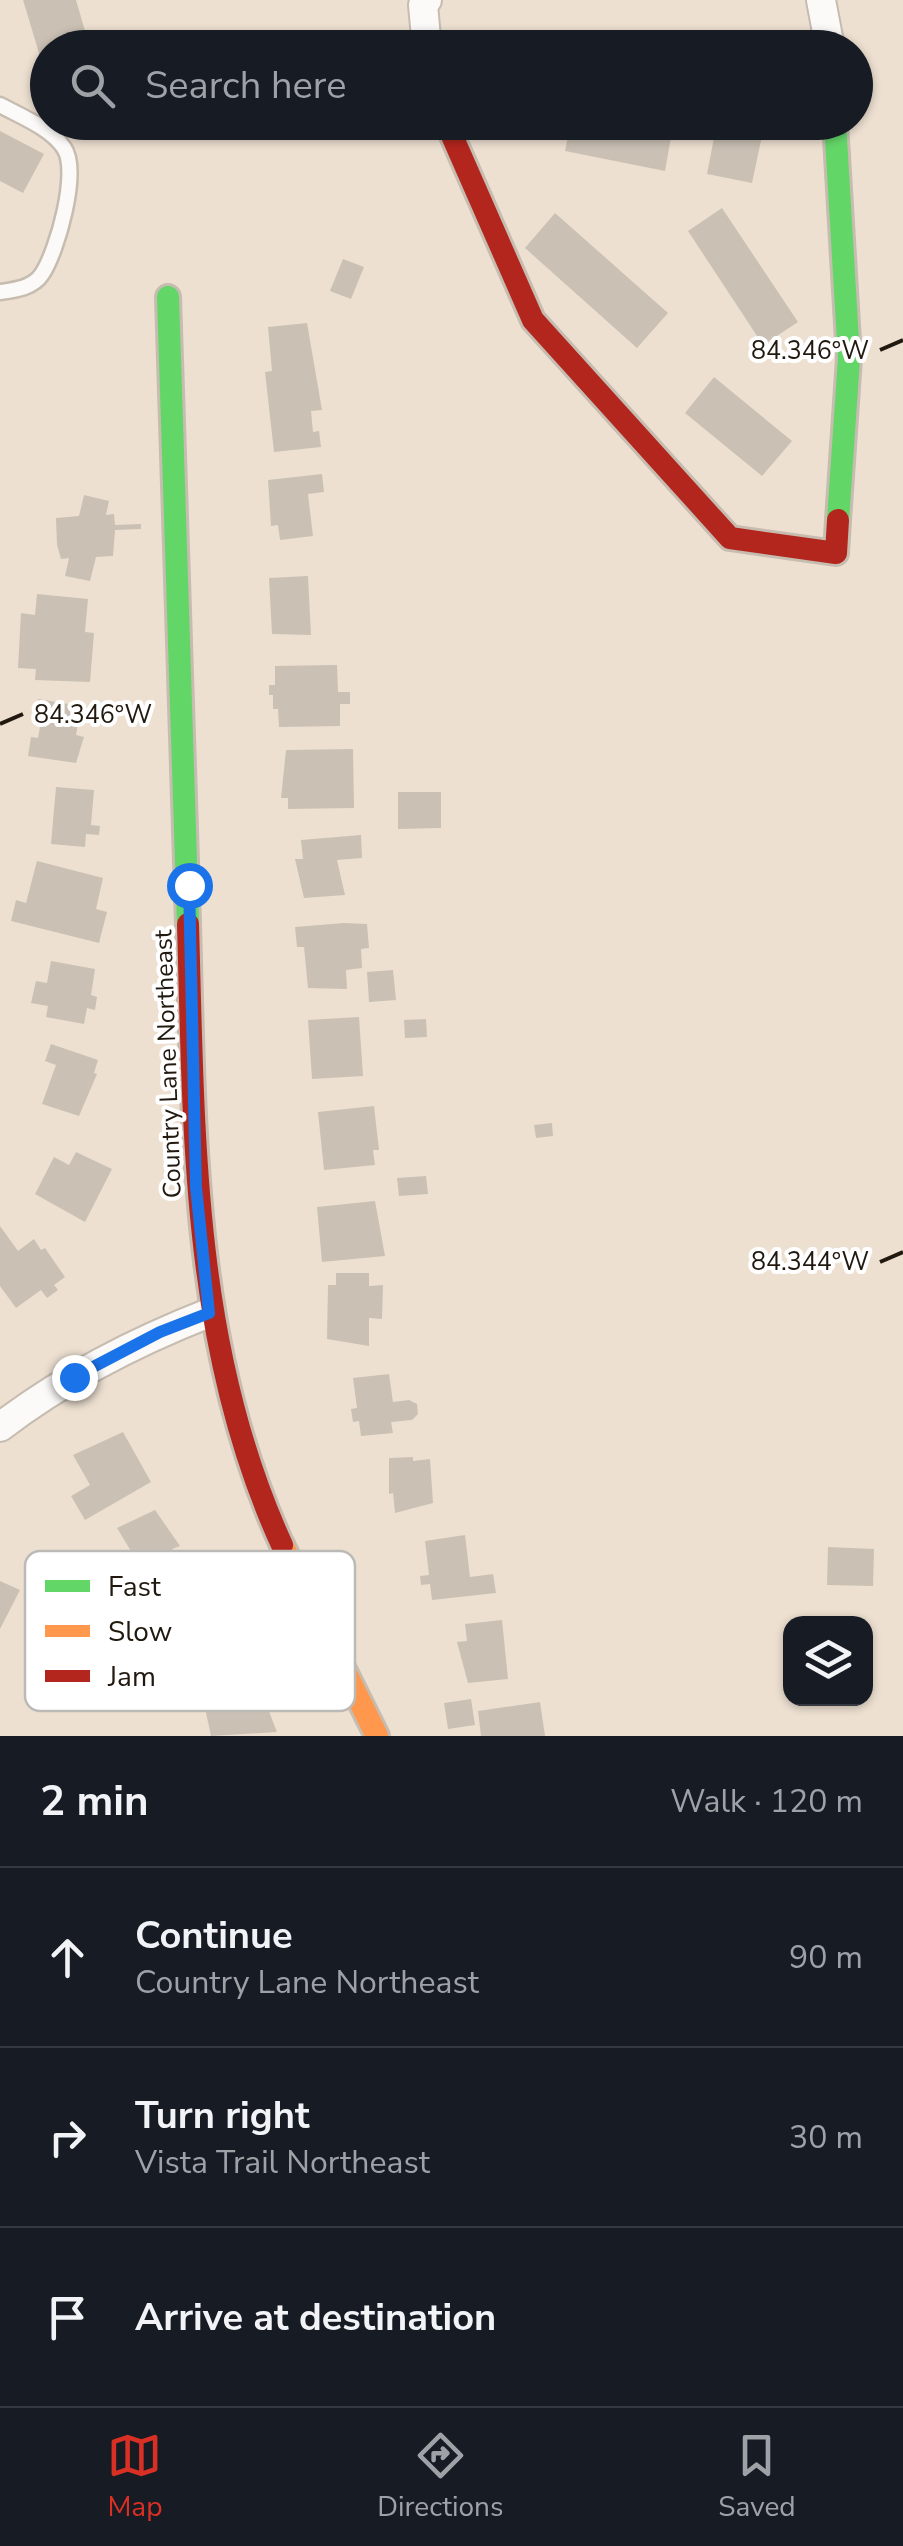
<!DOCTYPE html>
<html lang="en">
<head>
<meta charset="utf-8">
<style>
	body { margin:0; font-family:"Nunito Sans",sans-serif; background:#242831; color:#f1f3f6 }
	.controls { position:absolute; right:30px; bottom:30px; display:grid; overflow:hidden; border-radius:20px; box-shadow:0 2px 8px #0004 }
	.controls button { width:90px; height:90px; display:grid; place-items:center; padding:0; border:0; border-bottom:2px solid #363941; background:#171b24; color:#f1f3f6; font:50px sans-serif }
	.stop { position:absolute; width:30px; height:30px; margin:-22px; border:8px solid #1a73e8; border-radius:50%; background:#fff }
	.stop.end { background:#1a73e8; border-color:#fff; box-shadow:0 2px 10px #0008 }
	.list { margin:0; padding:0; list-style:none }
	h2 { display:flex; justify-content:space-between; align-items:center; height:130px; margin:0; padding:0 40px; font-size:42px }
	h2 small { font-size:32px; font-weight:400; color:#9ea1a6 }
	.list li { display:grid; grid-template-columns:65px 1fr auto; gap:30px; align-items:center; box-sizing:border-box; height:180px; padding:0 40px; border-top:2px solid #363941 }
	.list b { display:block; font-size:38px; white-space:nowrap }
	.list p { margin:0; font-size:32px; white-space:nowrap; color:#9ea1a6 }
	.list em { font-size:32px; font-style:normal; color:#9ea1a6 }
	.icon { flex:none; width:55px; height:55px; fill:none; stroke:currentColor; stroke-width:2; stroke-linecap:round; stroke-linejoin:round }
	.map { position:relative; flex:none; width:903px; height:1736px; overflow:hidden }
	.search { position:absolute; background:#171b24; box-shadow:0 2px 8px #0004; left:30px; right:30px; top:30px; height:110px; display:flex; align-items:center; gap:25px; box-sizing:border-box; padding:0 35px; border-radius:55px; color:#9ea1a6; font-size:38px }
	.sheet { height:670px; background:#171b24 }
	nav { display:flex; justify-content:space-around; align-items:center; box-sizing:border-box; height:140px; border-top:2px solid #363941; background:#171b24; font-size:28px; color:#9ea1a6 }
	nav a { display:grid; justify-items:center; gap:5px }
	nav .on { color:#d93025 }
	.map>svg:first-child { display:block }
</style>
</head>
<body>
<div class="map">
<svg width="903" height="1736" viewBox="0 0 903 1736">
	<rect width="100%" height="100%" fill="#ede0d1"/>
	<!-- building -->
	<path fill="#cac0b4" d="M23 0H76L90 48H48V83Z
		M571 122 673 126 665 171 565 151Z
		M717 122H765L752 183 707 174Z
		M0 131 44 154 23 193 0 181Z
		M722 208 798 322 763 345 688 231Z
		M555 213 668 313 637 348 525 248Z
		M343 259 364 267 351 299 330 291Z
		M307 323 322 410 311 411 313 432 319 431 321 447 274 452 265 372 272 371 268 327Z
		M714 377 792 441 762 476 685 413Z
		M322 474 324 492 308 494 313 536 280 540 278 525 271 526 268 480Z
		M84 495 109 501 106 515 114 514 115 525 141 524V529L115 530 113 556 96 557 90 581 65 576 69 558 61 559 57 545 56 518 79 516Z
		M308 576 311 635 272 634 269 578Z
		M37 594 88 599 85 632 94 633 90 682 35 680 36 669 18 668 21 613 35 615Z
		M337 665 338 692H350V704H340V726L279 727 278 709H273V695H269V685H275V666Z
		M38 699 81 706 76 735 84 737 76 763 28 756 31 737 38 738 41 721 34 720Z
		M353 749 354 808 288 809V798H281L286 750Z
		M56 787 94 790 91 825 100 826 99 835 86 834 85 847 51 844Z
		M398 792H441V828L398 829Z
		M361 835 362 858 337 860 345 895 304 898 295 859H303L301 840Z
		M37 861 103 878 96 909 107 912 99 943 11 921 16 900 26 903Z
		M344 923 367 924 369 948 361 949 362 968 346 970 347 989 308 988 304 947H297L295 927Z
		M51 961 95 969 91 995 97 997 95 1010 87 1008 84 1024 46 1017 48 1006 31 1003 36 981 47 983Z
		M393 970 396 1000 369 1002 367 972Z
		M359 1017 363 1076 312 1079 308 1020Z
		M426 1019 427 1037 405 1038 404 1020Z
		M51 1044 98 1060 94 1073 97 1074 79 1116 42 1104 56 1065 45 1061Z
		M374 1106 379 1150H373L375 1165 324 1170 318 1112Z
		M552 1123 553 1136 536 1138 534 1125Z
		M76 1152 112 1169 85 1222 35 1194 54 1157 69 1165Z
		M426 1176 428 1194 399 1196 397 1178Z
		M375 1201 385 1256 322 1262 317 1207Z
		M0 1226 18 1251 34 1239 41 1250 45 1248 65 1277 54 1285 58 1290 47 1298 41 1290 16 1308 0 1286Z
		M336 1273H369V1286L383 1285 382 1319 369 1318V1346L327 1339 328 1285H336Z
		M389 1374 393 1402 409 1400 417 1404 418 1414 412 1420 391 1422 393 1433 361 1436 359 1421 353 1422 351 1409 357 1408 353 1378Z
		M123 1432 151 1482 85 1520 71 1496 90 1485 73 1455Z
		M413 1457V1461L430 1459 433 1503 395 1513 393 1493 389 1494V1458Z
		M155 1510 180 1546 172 1549 179 1561 127 1586 119 1569 137 1561 117 1528Z
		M465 1535 470 1577 493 1574 496 1593 432 1600 430 1584 421 1585 420 1576 429 1575 425 1541Z
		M828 1547 874 1549 873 1586 827 1585Z
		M0 1581 20 1590 0 1629Z
		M502 1620 508 1679 468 1683 457 1642 467 1641 465 1624Z
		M239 1678 243 1693 260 1688 277 1732 211 1736 201 1689Z
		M471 1699 475 1725 448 1729 444 1703Z
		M540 1702 545 1736H481L478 1711Z"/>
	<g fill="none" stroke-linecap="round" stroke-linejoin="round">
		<defs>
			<path id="lane" d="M0 105C20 116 51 128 64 148 80 171 57 252 42 274 33 288 15 290 0 292"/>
			<path id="street" d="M821 0 830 48
				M427 48 423 5 427 0
				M0 1427C63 1379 135 1342 209 1313"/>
			<path id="fast" d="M835 122 849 358 838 520
				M168 297 188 924"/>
			<path id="slow" d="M282 1545 377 1736"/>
			<path id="jam" d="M446 122 533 320 730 538 836 553 838 520
				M188 924C194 1136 192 1349 282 1545"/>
		</defs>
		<!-- lane casing -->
		<use href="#lane" stroke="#c6bcb0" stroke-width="19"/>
		<!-- street casing -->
		<use href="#street" stroke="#c6bcb0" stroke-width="32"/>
		<!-- fast casing -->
		<use href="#fast" stroke="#c6bcb0" stroke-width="28"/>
		<!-- slow casing -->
		<use href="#slow" stroke="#c6bcb0" stroke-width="28"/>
		<!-- jam casing -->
		<use href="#jam" stroke="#c6bcb0" stroke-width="28"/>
		<!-- lane -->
		<use href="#lane" stroke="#fcfaf8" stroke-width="14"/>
		<!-- street -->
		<use href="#street" stroke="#fcfaf8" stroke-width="28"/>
		<!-- fast -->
		<use href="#fast" stroke="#63d668" stroke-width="22"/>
		<!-- slow -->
		<use href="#slow" stroke="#ff974d" stroke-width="22"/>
		<!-- jam -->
		<use href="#jam" stroke="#b3261e" stroke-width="22"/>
	</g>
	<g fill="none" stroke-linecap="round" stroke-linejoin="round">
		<!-- route -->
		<path stroke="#1a73e8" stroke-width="12" d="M74 1377 160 1332 209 1313 196 1187 189 885"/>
	</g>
	<!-- ticks -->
	<path fill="none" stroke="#21190f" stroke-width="4" d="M880 350 903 340M0 724 23 714M880 1262 903 1252"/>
	<g text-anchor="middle" stroke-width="8" stroke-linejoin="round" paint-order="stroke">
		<!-- street labels -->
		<g font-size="25" fill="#21190f" stroke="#fff">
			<text transform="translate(167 1064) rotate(-92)" y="9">Country Lane Northeast</text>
		</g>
	</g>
	<!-- legend -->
	<rect x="25" y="1551" width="330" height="160" rx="15" fill="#fff" stroke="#bcbab7" stroke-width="2.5"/>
	<rect x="45" y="1580" width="45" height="12" fill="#63d668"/>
	<rect x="45" y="1625" width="45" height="12" fill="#ff974d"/>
	<rect x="45" y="1670" width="45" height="12" fill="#b3261e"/>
	<g font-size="28" fill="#21190f">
		<text x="108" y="1596">Fast</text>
		<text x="108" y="1641">Slow</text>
		<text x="108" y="1686">Jam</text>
	</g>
	<g font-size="25" text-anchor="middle" fill="#21190f" stroke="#fff" stroke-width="8" stroke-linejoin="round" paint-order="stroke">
		<text x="810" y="359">84.346°W</text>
		<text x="93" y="723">84.346°W</text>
		<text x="810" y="1270">84.344°W</text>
	</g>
</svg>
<div class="controls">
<button><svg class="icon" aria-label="layers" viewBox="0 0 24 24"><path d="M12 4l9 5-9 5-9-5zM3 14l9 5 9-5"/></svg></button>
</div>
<div class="stop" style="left:189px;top:885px"></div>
<div class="stop end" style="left:74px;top:1377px"></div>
<div class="search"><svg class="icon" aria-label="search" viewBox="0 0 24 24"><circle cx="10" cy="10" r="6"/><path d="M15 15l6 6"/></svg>Search here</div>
</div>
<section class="sheet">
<h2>2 min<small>Walk · 120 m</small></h2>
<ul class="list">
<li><svg class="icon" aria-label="ahead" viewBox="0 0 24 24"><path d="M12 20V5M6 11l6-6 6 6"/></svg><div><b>Continue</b><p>Country Lane Northeast</p></div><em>90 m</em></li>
<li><svg class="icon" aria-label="right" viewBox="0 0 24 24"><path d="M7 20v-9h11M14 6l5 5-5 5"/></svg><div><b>Turn right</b><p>Vista Trail Northeast</p></div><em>30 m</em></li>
<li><svg class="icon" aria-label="arrive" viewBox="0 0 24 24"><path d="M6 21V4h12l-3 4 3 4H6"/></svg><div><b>Arrive at destination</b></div></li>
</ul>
</section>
<nav>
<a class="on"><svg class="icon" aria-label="map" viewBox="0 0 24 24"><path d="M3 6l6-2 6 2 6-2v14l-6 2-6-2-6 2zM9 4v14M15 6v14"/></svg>Map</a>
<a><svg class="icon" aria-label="directions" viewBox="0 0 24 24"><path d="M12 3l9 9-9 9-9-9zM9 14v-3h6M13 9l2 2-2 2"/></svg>Directions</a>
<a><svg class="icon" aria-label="saved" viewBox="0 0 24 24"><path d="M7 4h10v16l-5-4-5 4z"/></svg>Saved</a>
</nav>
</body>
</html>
